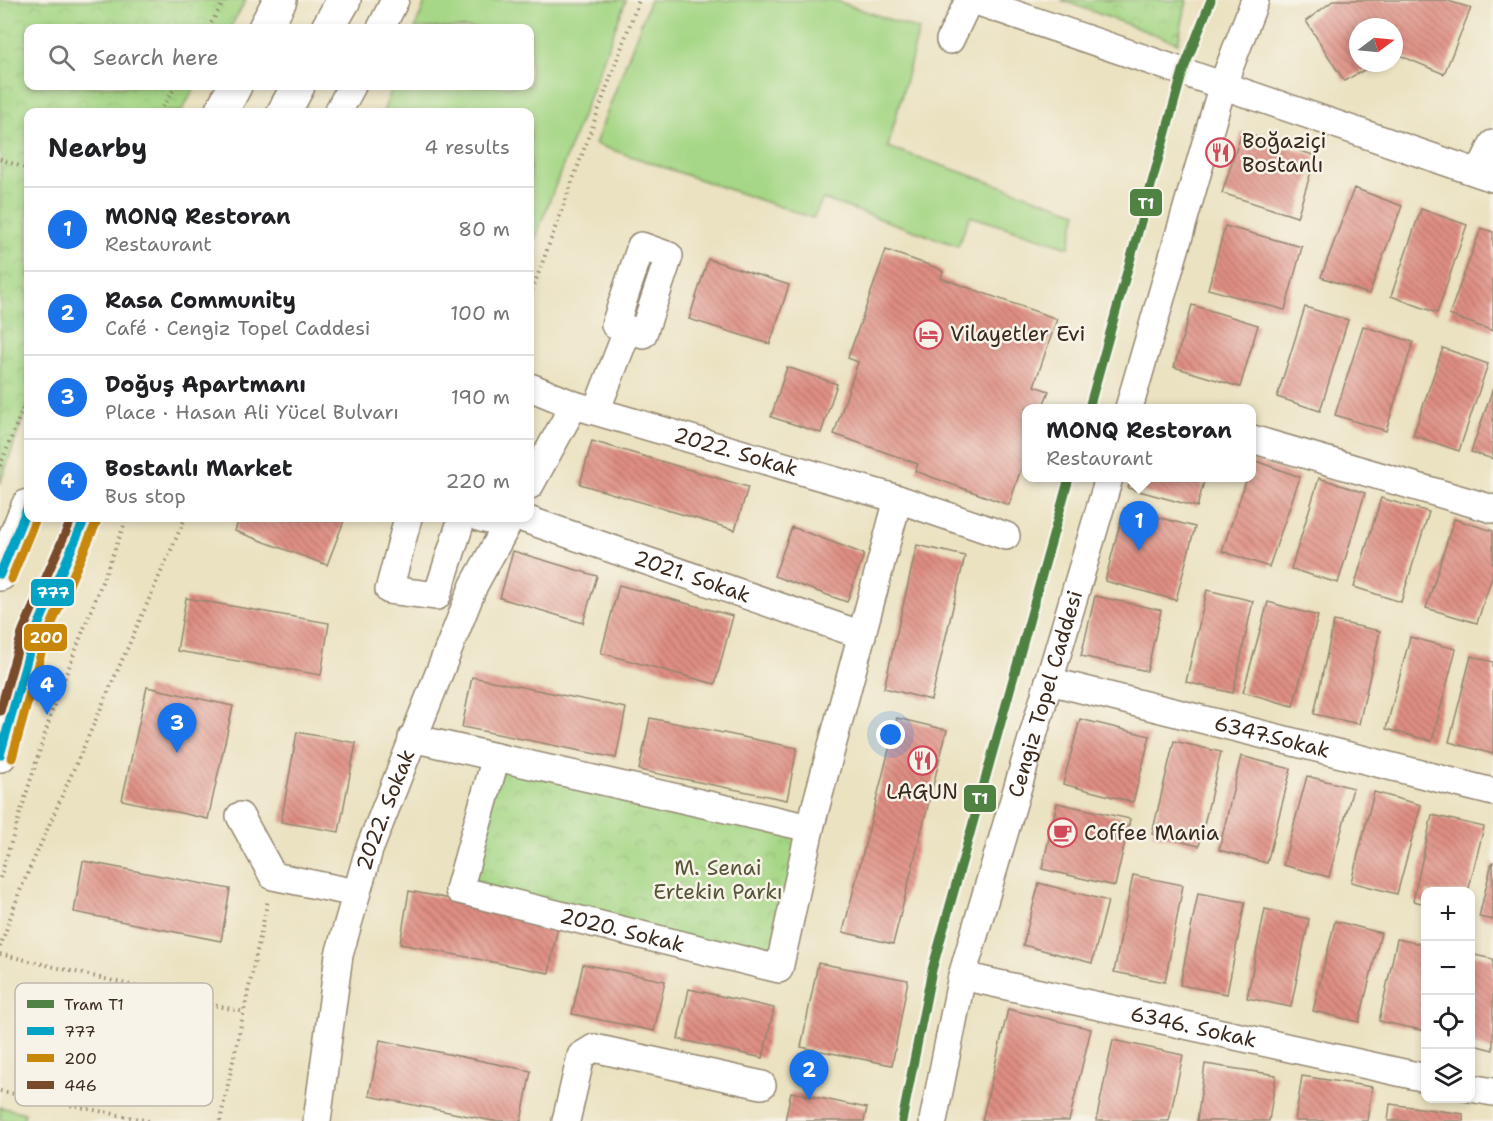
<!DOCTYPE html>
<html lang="en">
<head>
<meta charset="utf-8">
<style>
	body { margin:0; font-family:"Shantell Sans",sans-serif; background:#f2f2f2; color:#202124 }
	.controls { position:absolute; right:18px; bottom:18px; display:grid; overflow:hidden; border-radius:12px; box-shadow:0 3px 9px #0003 }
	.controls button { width:54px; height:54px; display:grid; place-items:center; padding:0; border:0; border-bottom:2px solid #e0e0e0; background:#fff; color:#202124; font:30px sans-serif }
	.compass { position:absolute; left:1349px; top:18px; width:54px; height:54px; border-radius:50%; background:#fff; box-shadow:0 3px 9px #0003; rotate:74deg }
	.you { position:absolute; left:891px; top:735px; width:21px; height:21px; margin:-15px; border:4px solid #fff; border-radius:50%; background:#1a73e8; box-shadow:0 0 0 9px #1a73e833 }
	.badge { display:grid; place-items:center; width:39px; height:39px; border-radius:50%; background:#1a73e8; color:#fff; font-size:20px; font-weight:700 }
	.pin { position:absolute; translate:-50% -50px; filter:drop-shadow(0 2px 3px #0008) }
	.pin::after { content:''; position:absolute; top:32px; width:21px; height:18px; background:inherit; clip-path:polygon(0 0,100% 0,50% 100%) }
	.popup { position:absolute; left:1022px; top:404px; width:234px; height:78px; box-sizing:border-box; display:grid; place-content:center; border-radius:12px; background:#fff; filter:drop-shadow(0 2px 4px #0005); font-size:20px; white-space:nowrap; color:#757577 }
	.popup b { font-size:22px; color:#202124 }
	.popup::after { content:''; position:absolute; left:50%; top:100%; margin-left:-12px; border:12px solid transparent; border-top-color:#fff }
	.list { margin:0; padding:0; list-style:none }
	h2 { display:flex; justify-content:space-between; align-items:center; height:78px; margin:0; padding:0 24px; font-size:26px }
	h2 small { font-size:20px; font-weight:400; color:#757577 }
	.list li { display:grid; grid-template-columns:39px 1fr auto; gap:18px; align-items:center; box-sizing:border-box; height:84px; padding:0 24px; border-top:2px solid #e0e0e0 }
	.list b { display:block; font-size:22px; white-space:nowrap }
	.list p { margin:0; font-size:20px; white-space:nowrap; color:#757577 }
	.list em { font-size:20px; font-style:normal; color:#757577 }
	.icon { flex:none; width:33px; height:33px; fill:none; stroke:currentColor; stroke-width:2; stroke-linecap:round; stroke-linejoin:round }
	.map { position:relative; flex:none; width:1493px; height:1121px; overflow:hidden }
	.search { position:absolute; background:#fff; box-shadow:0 3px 9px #0003; left:24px; top:24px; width:510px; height:66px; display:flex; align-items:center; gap:15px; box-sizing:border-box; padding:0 21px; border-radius:12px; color:#757577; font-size:22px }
	.panel { position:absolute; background:#fff; box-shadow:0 3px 9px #0003; left:24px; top:108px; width:510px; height:414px; border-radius:12px }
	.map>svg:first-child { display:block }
</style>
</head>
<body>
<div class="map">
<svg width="1493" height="1121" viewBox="0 0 1493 1121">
	<defs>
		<pattern id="park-crowns" width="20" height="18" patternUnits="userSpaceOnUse" patternTransform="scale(1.5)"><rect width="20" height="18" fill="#a6d786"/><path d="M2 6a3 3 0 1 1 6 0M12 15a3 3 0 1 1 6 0" fill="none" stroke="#90b973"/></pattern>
		<pattern id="building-back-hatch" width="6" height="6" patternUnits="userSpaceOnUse" patternTransform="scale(1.5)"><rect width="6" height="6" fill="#df8e83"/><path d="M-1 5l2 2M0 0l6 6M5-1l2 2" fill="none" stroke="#b6746b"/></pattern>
	</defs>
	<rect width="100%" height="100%" fill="#f7f3e8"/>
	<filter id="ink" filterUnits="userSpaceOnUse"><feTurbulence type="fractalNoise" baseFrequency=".0167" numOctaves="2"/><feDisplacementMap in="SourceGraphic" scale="12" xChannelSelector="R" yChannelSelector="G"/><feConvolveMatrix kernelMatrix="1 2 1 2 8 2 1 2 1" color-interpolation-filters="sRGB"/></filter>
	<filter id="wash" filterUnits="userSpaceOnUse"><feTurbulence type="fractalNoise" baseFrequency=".008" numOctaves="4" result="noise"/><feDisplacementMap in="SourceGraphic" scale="24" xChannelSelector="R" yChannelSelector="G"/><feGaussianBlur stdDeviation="1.35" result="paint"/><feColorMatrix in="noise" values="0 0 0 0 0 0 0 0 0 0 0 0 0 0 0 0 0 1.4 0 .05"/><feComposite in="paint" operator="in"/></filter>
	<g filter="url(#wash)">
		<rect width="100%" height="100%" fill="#ebe2c1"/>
		<!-- grass -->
		<path fill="#a6d786" stroke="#708052" stroke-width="1.5" d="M426 0H626L530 252V112H383L393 86H530V28H415Z
			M650 0H834L919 30 888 147 1077 212 1069 247 970 216 958 246 823 199 813 218 595 144Z
			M0 1107 25 1113 23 1121H0Z"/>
		<!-- park -->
		<path fill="url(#park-crowns)" stroke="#708052" stroke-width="1.5" d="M0 0H246L230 28H28V86H196L181 112H28V404L0 484Z
			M1061 0H1187L1178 43Z
			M496 757 810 828 779 969 459 890Z"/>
		<g id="blocks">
			<!-- building -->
			<path fill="url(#building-back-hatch)" d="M1334 0H1445L1471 8 1444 74 1394 53V27H1358V63H1377L1344 81 1306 21Z
				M1242 132 1316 156 1297 217 1222 193Z
				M1354 188 1402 206 1369 294 1321 277Z
				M1421 209 1467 225 1437 313 1391 296Z
				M1225 226 1302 247 1285 310 1208 289Z
				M1481 228 1493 232V331L1449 315Z
				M886 250 937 268 943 272 941 278 1057 319 1034 386 1049 391 1042 408H1026V454L1009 505 915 471 918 464 834 434 858 362 848 358Z
				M708 259 789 285 770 344 689 319Z
				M1192 305 1258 325 1240 387 1174 367Z
				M1305 307 1348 320 1320 411 1277 397Z
				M1363 326 1413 342 1386 431 1335 415Z
				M1443 348 1488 364 1459 451 1413 435Z
				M787 367 837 384 821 433 771 417Z
				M1493 388V459L1471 452Z
				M592 441 748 487 735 530 580 484Z
				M1253 460 1300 477 1269 567 1222 551 1247 478H1252Z
				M1131 478H1205L1197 507 1128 488Z
				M1319 478 1365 493 1338 583 1291 569Z
				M1381 498 1429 512 1401 602 1354 587Z
				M1124 508 1195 527 1176 600 1105 581Z
				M239 518H345L327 565 235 531Z
				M1454 519 1493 531V574L1477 623 1426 608Z
				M792 527 864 554 847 602 774 576Z
				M917 545 965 556 931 700 884 688Z
				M513 551 597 576 583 623 500 598Z
				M619 585 733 616 715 684 601 653Z
				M1207 590 1253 601 1233 693 1186 682Z
				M1095 596 1161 610 1147 671 1081 656Z
				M186 598 329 623 321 675 177 651Z
				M1268 602 1318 616 1293 706 1243 692Z
				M1334 621 1380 631 1359 724 1314 714Z
				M1410 637 1456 649 1432 741 1386 729Z
				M1471 656 1493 662V754L1449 742Z
				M472 677 626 708 616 758 462 727Z
				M147 687 233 706 208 819 122 800Z
				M650 718 797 748 787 800 639 770Z
				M897 718 947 730 893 944 843 932Z
				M1080 719 1150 736 1133 802 1063 784Z
				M297 732 356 743 339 832 281 822Z
				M1174 741 1221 752 1199 846 1152 834Z
				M1241 756 1291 769 1267 863 1219 850Z
				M1307 776 1353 788 1329 877 1283 865Z
				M1374 792 1421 805 1397 894 1351 882Z
				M1057 803 1130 819 1115 886 1042 869Z
				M1432 815 1484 827 1468 892H1426V904L1413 901Z
				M83 861 230 889 221 941 74 912Z
				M1492 862H1493V920L1479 917Z
				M1133 875 1183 885 1165 982 1114 972Z
				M1039 883 1108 901 1092 963 1023 945Z
				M409 891 559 920 549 973 400 944Z
				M1198 893 1245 902 1227 994 1180 985Z
				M1265 909 1309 919 1291 1007 1247 998Z
				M1335 921 1381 933 1359 1022 1313 1011Z
				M1397 939 1426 945V1031L1379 1021Z
				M1470 954 1493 959V1050L1470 1044Z
				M818 963 908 980 892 1065 801 1047Z
				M583 964 665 981 654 1031 572 1014Z
				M689 989 774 1008 763 1058 678 1039Z
				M55 995 202 1022 193 1076 46 1049Z
				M1008 1009 1091 1029 1069 1121H982Z
				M380 1040 531 1071 521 1121H493L369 1096Z
				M1113 1040 1183 1055 1169 1121H1096Z
				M1205 1064 1276 1075 1269 1121H1197Z
				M1302 1076 1372 1087 1367 1121H1295Z
				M791 1092 867 1108 864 1121H785Z
				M1390 1104 1463 1114V1121H1388Z"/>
		</g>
	</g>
	<g filter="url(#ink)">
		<use href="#blocks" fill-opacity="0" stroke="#938670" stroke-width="1.5"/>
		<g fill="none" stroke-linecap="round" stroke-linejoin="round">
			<defs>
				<g id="minor">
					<path d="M973 0 1493 178"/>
					<path d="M381 28 395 0"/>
					<path d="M950 40 969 0"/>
					<path d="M338 112 352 86"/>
					<path d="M1479 173 1493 144"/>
					<path d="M641 246 669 256 643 334 615 325Z"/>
					<path id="s1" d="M530 387 574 405 898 499 1006 536"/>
					<path d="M1129 408 1223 84 1255 0"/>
					<path d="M596 411 628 329"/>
					<path d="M1252 439 1493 509"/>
					<path d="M530 485 574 405"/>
					<path d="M408 518 389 590 437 596 462 518"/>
					<path d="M481 518 507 525"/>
					<path id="s2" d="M522 518 862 635"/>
					<path id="s3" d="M1049 681 1493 792"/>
					<path d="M412 738 810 828"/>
					<path id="s4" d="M496 757 459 890 779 969 810 828 898 499"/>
					<path d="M240 816 273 876 356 893"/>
					<path id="s5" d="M962 976 1426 1078"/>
					<path d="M1470 1088 1493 1092"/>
					<path id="s6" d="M317 1121 339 955 369 850 474 585 511 518"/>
					<path d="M566 1121 581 1056 594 1048 762 1085"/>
					<path id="s7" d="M933 1121 962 976 1109 478"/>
				</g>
				<path id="major" d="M265 28 280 0
					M328 28 344 0
					M221 112 235 86
					M284 112 298 86
					M0 574 28 506
					M0 755 34 635 85 518"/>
			</defs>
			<!-- minor casing -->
			<use href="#minor" stroke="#938670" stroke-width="30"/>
			<!-- major casing -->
			<use href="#major" stroke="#938670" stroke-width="36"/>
			<!-- path -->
			<path stroke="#938670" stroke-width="4" stroke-dasharray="1.5 4.5" stroke-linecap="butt" d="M208 28 225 0
				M159 112 176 86
				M0 159 28 169
				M530 296 639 0
				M0 466 28 396
				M0 878 53 708 127 518
				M0 947 19 893 185 518
				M0 954 244 1012
				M0 1091 149 1121
				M220 1121 268 900"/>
			<!-- minor -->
			<use href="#minor" stroke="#fff" stroke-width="27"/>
			<!-- major -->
			<use href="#major" stroke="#fff" stroke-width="33"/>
			<defs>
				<path id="bus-1" d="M0 574 28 506
					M0 755 34 635 85 518"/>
				<path id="bus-2" d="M11 579 36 518
					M12 758 45 639 96 523"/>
				<path id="bus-3" d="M0 711 23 630 72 518"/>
			</defs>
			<!-- bus-1 casing -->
			<use href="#bus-1" stroke="#f7f3e8" stroke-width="14"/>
			<!-- bus-2 casing -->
			<use href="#bus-2" stroke="#f7f3e8" stroke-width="14"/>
			<!-- bus-3 casing -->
			<use href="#bus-3" stroke="#f7f3e8" stroke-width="14"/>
			<!-- bus-1 -->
			<use href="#bus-1" stroke="#03a3c5" stroke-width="9"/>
			<!-- bus-2 -->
			<use href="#bus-2" stroke="#c88708" stroke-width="9"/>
			<!-- bus-3 -->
			<use href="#bus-3" stroke="#7a4b2a" stroke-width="9"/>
			<defs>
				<path id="tram-1" d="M1089 408 1183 71 1211 0
					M902 1121 932 970 1069 478"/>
			</defs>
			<!-- tram-1 casing -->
			<use href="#tram-1" stroke="#f7f3e8" stroke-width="14"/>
			<!-- tram-1 -->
			<use href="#tram-1" stroke="#508243" stroke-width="9"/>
		</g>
	</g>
	<!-- icons -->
	<defs>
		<symbol id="restaurant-ring" viewBox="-11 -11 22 22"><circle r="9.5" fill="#f7f3e8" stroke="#d1495b" stroke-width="1.5"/><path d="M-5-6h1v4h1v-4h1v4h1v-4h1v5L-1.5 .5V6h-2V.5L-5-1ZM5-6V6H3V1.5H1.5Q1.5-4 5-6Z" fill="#d1495b"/></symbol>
		<symbol id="hotel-ring" viewBox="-11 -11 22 22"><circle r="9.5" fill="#f7f3e8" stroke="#d1495b" stroke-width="1.5"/><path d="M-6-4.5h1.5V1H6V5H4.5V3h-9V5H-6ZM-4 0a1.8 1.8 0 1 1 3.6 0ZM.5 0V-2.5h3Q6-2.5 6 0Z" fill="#d1495b"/></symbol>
		<symbol id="cafe-ring" viewBox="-11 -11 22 22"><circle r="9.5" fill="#f7f3e8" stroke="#d1495b" stroke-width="1.5"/><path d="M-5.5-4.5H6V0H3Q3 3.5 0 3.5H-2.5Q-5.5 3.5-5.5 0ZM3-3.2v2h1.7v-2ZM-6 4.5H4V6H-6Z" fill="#d1495b"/></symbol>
	</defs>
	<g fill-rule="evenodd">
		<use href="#restaurant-ring" x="1204" y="136" width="33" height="33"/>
		<use href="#hotel-ring" x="912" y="318" width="33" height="33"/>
		<use href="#restaurant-ring" x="906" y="744" width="33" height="33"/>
		<use href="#cafe-ring" x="1046" y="816" width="33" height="33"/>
	</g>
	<g text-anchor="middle" stroke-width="5" stroke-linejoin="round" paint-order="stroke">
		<!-- poi labels -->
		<g font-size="21" fill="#3b2a1e" stroke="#f7f3e8" text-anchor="start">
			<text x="1242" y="148">Boğaziçi<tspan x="1242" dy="24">Bostanlı</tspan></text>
			<text x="950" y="341">Vilayetler Evi</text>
			<text x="922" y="799" text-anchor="middle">LAGUN</text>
			<text x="1084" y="840">Coffee Mania</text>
		</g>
		<!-- street labels -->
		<g font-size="21" fill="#3b2a1e" stroke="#f7f3e8">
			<text dy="7" stroke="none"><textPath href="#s1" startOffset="216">2022. Sokak</textPath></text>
			<text dy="7" stroke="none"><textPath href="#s2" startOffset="180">2021. Sokak</textPath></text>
			<text dy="7" stroke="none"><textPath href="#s7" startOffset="442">Cengiz Topel Caddesi</textPath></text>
			<text dy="7" stroke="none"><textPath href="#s3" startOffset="230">6347.Sokak</textPath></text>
			<text dy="7" stroke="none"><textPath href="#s6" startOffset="320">2022. Sokak</textPath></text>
			<text dy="7" stroke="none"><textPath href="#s4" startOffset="306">2020. Sokak</textPath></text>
			<text dy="7" stroke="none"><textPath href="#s5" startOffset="237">6346. Sokak</textPath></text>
		</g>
		<!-- park labels -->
		<g font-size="21" fill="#565538" stroke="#f7f3e8">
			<text x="718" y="875">M. Senai<tspan x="718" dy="24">Ertekin Parkı</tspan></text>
		</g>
	</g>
	<!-- legend -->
	<rect x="15" y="983" width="198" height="123" rx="9" fill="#f7f3e8" stroke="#bfb7ab" stroke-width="1.5"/>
	<rect x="27" y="1000" width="27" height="8" fill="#508243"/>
	<rect x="27" y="1027" width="27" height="8" fill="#03a3c5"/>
	<rect x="27" y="1054" width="27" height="8" fill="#c88708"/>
	<rect x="27" y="1081" width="27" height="8" fill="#7a4b2a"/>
	<g font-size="16" fill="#3b2a1e">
		<text x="64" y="1010">Tram T1</text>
		<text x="64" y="1037">777</text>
		<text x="64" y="1064">200</text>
		<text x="64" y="1091">446</text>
	</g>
	<g stroke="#f7f3e8" stroke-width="2">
		<rect x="1129" y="188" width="34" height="29" rx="6" fill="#508243"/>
		<rect x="30" y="578" width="45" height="29" rx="6" fill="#03a3c5"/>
		<rect x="23" y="623" width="45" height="29" rx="6" fill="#c88708"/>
		<rect x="963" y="784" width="34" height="29" rx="6" fill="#508243"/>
	</g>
	<g font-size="16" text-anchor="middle" font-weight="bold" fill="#fff">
		<text x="1146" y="209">T1</text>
		<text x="53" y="598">777</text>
		<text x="46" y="643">200</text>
		<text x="980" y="804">T1</text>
	</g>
</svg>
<div class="controls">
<button>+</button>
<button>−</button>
<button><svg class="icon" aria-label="locate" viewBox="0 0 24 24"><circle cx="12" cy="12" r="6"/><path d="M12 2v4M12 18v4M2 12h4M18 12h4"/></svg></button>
<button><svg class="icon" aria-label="layers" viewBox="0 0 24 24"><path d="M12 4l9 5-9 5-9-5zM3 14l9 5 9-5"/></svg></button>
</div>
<svg class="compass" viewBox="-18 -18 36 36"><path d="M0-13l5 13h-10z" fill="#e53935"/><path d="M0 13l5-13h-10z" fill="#757577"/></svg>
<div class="you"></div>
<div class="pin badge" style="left:1139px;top:551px">1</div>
<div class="popup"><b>MONQ Restoran</b>Restaurant</div>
<div class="pin badge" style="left:809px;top:1100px">2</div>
<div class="pin badge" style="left:177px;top:753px">3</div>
<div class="pin badge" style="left:47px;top:715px">4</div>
<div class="search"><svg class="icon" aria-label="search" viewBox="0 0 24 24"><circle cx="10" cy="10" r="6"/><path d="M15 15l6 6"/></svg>Search here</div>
<section class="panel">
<h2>Nearby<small>4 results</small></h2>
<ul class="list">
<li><span class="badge">1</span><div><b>MONQ Restoran</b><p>Restaurant</p></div><em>80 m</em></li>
<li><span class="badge">2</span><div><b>Rasa Community</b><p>Café · Cengiz Topel Caddesi</p></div><em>100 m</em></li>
<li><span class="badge">3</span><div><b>Doğuş Apartmanı</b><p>Place · Hasan Ali Yücel Bulvarı</p></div><em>190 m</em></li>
<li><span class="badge">4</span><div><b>Bostanlı Market</b><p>Bus stop</p></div><em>220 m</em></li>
</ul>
</section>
</div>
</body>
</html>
